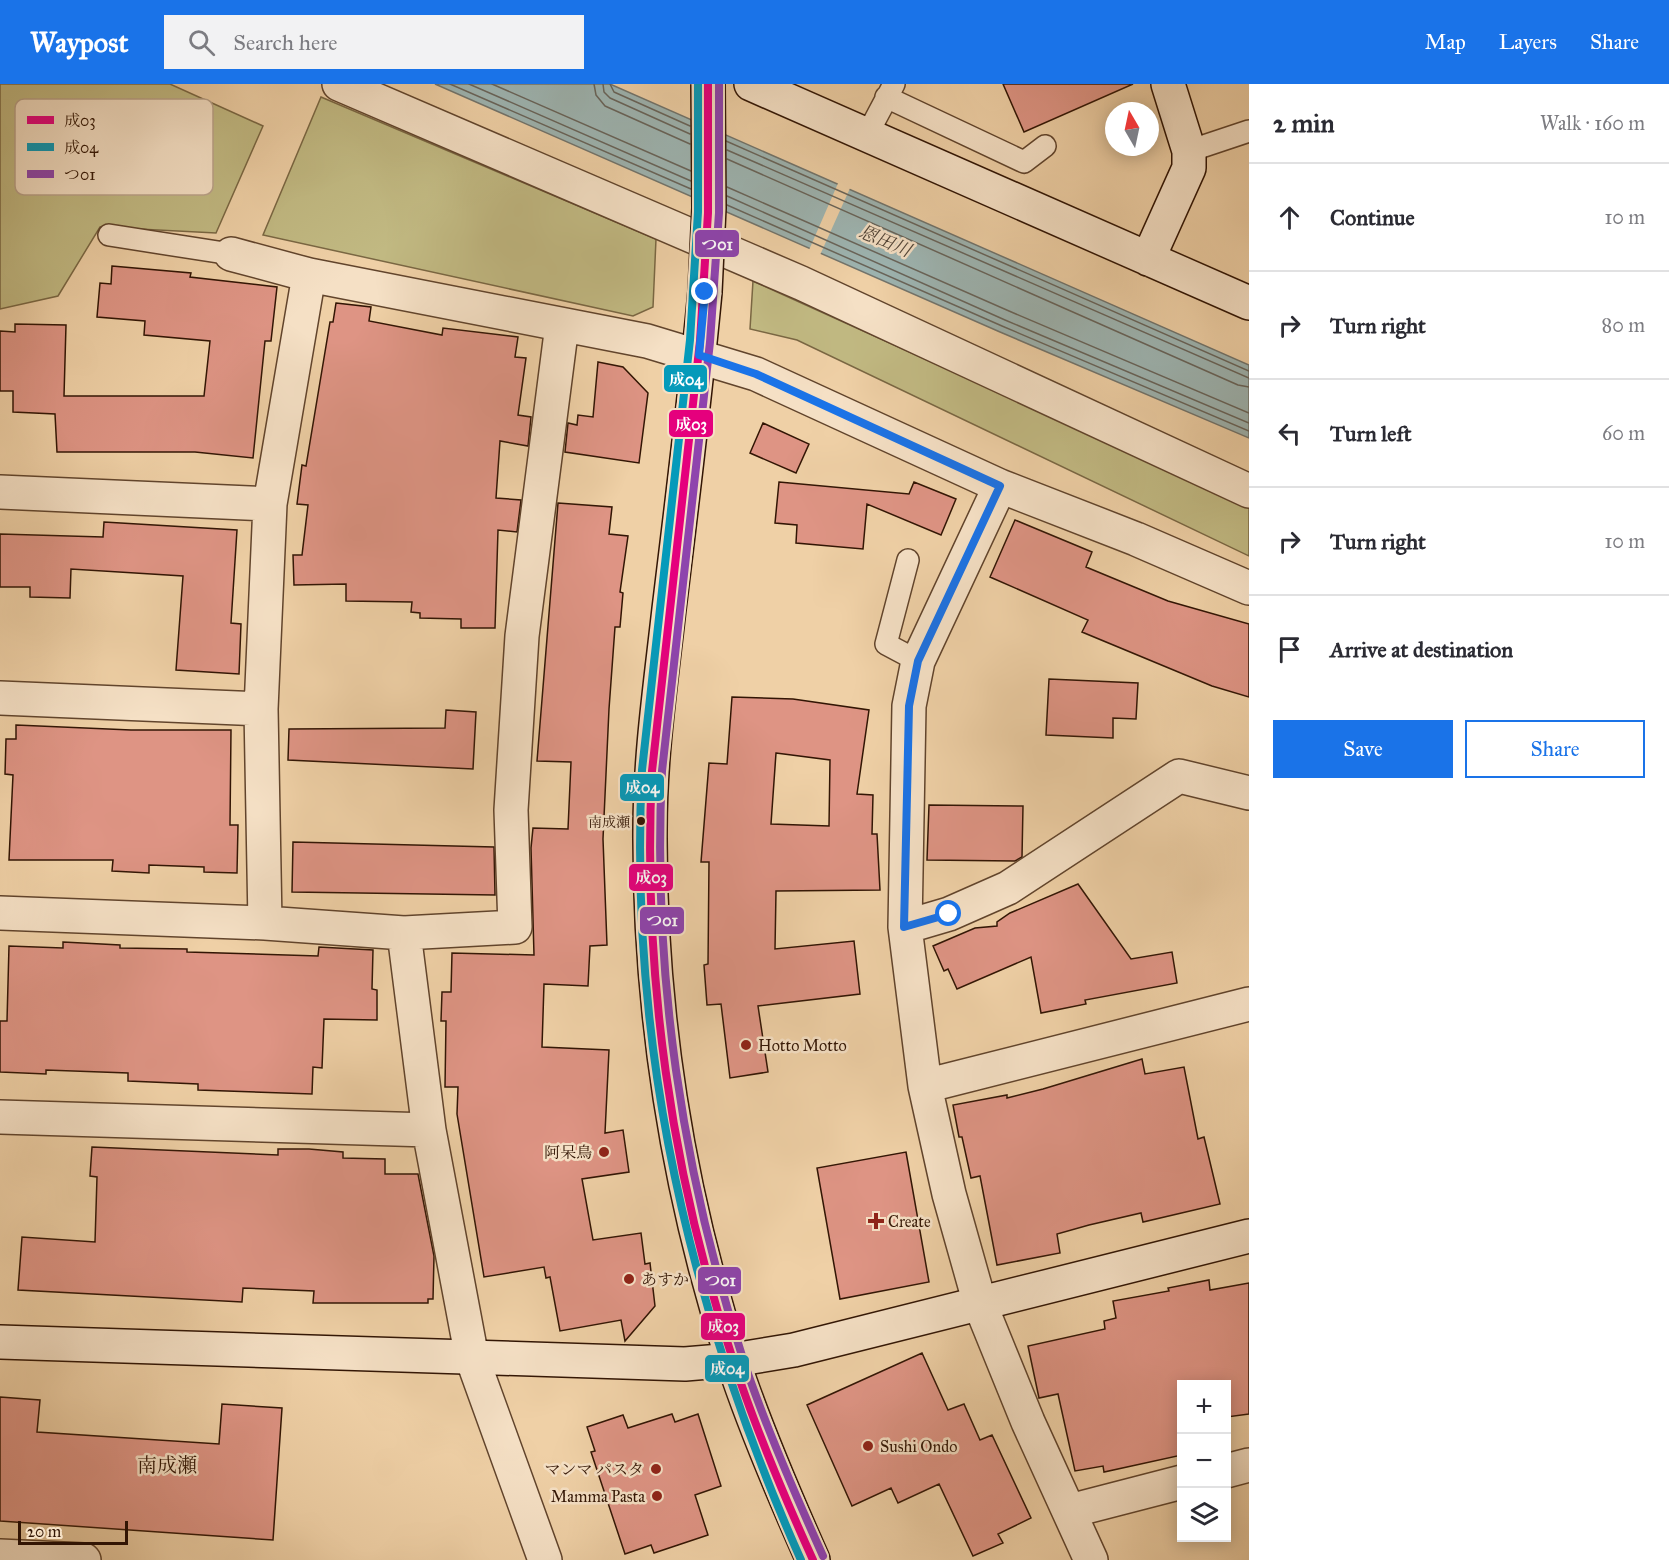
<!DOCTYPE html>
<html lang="en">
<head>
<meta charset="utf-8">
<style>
	body { margin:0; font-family:"IM FELL Great Primer","Noto Serif JP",serif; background:#f2f2f3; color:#2b2b33 }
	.controls { position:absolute; right:18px; bottom:18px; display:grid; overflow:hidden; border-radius:0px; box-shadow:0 3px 15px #0003 }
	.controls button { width:54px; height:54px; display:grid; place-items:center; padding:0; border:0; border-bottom:2px solid #e1e1e2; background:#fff; color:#2b2b33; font:30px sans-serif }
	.compass { position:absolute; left:1105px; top:18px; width:54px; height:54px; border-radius:50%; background:#fff; box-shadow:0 3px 15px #0003; rotate:351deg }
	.scale { position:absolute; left:18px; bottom:15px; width:110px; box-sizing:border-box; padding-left:6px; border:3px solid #321504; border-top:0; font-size:16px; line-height:21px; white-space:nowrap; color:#321504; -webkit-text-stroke:4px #f5e0c5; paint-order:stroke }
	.stop { position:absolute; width:18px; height:18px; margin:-14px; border:4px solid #1a73e8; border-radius:50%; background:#fff }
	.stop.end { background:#1a73e8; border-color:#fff; box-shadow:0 2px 6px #0008 }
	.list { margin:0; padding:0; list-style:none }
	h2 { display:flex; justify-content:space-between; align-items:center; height:78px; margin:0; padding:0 24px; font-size:26px }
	h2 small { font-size:20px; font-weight:400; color:#7c7c81 }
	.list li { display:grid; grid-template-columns:39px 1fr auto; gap:18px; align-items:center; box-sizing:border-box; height:108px; padding:0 24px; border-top:2px solid #e1e1e2 }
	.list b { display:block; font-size:22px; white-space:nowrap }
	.list em { font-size:20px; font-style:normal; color:#7c7c81 }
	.actions { display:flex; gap:12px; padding:18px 24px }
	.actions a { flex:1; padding:14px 0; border:2px solid #1a73e8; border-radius:0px; text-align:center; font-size:21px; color:#1a73e8 }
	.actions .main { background:#1a73e8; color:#fff }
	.icon { flex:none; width:33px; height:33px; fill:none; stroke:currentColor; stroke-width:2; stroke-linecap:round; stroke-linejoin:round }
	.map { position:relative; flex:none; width:1249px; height:1476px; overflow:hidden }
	header { display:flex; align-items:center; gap:36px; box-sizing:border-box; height:84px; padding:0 30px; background:#1a73e8; color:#fff }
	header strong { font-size:28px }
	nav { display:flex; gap:33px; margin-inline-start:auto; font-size:21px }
	.search { width:420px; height:54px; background:#f2f2f3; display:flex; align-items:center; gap:15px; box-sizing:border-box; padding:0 21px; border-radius:0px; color:#7c7c81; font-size:22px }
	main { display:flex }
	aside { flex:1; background:#fff }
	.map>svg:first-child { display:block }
</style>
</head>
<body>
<header>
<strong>Waypost</strong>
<div class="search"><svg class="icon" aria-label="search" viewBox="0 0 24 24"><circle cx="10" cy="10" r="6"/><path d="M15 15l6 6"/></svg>Search here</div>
<nav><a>Map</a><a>Layers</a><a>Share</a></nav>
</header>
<main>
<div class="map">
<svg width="1249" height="1476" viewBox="0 0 1249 1476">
	<rect width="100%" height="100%" fill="#efd0a6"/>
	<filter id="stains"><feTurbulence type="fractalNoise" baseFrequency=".00333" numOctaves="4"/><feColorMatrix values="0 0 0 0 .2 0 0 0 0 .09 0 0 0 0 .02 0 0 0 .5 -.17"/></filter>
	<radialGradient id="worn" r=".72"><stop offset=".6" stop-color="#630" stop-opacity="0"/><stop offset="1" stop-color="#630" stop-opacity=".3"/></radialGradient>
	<!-- green -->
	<path fill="#c1b982" stroke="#7a6743" stroke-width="1.5" d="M0 0H170L263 42 216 149 100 143 58 212 0 225Z
		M321 13 656 155 653 223 633 232 263 151Z
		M753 197 1249 422V472L797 256 750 245Z"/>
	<!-- water -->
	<path fill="#9db4b1" stroke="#72746c" stroke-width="1.5" d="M435 0H610L1249 281V354L1000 248Z"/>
	<!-- pier -->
	<path fill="#efd0a6" d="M839 97 851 102 820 171 809 166Z"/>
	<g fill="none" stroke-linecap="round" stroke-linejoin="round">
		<!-- shore -->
		<path stroke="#68645a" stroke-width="1.5" d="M450 0 691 105
			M469 0 691 97
			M492 0 691 87
			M594 0 596 11 605 22 690 60
			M603 0 604 8 610 14 690 50
			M610 0 614 8 690 42
			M726 57 1249 287
			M727 66 1249 294
			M727 75 1238 301 1249 303
			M727 103 1009 227 1249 329
			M727 112 1005 236 1249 339
			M727 121 1002 242 1249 347"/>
	</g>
	<!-- building -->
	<path fill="#de9484" stroke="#321504" stroke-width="1.5" fill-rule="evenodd" d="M1003 0H1133L1024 48Z
		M112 182 191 189 190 193 277 203 271 257H265L253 374 195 368H57L55 330 13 328V307H0V247L15 248V240L66 241 64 312H204L210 257 144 251 145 237 97 233 100 199 111 200Z
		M336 219 371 223 369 237 442 251 443 244 518 253 515 273 526 274 518 331 531 333 528 362 500 357 496 414 521 416 517 448 498 446 495 544H461V535L420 534V529L411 528 412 518 346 517V500L294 501 293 471H302L308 421 297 420 302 381 306 382 330 238H333Z
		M598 278 623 283 648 309 639 379 565 368 568 339 577 341 578 331 593 333Z
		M763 339 809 360 796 389 750 369Z
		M779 398 909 410 914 398 956 415 941 451 867 420 863 465 796 459 797 441 775 439Z
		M558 419 612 423 609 450 628 452 620 508 623 509 620 543H615L609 625 603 755 607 861 590 862 588 902 544 900 542 963 609 966 605 1049 623 1046 629 1088 582 1095 593 1156 641 1149 645 1180 650 1179 655 1222 625 1257 621 1236 560 1247 550 1193 546 1194 544 1183 484 1193 457 1030 458 1003H445L446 937H441L442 908H451L452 869 534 871 531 764 533 744 568 745 571 678 537 677Z
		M1015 436 1092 468 1086 483 1168 517 1249 540V613L1212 602 1082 548 1088 536 990 493Z
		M104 438 237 446 231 539 241 540 239 590 176 586 183 492 71 485 70 514 30 513V503H0V450L103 453Z
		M1049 595 1138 599 1136 635 1113 634V654L1046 651Z
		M732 613 793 615 869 626 857 710 873 711 872 750H877L880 806 776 807 775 865 854 857 860 910 758 922 768 988 730 994 721 920 707 921 704 881 708 880 709 778H701L709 679 727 680ZM776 669 830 676 829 742 771 740Z
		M446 626 476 628 473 685 288 676 289 645 445 644Z
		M16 641 131 646H231L230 741H238L237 789 204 788V783L149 781V789L112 787 113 776H9L13 691 5 690 6 655H16Z
		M929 721 1023 722 1022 773 1015 777 927 776Z
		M293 758 494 763 495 811 292 808Z
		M1078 800 1131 875 1172 868 1177 899 1085 916 1086 920 1041 929 1031 873 957 905 948 885 944 887 933 862 975 844 997 842V838L1010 829Z
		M63 858 120 861V864L187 865V868L318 872 319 863 373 866 372 905 377 906V936L324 935 322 984 313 983 312 1010 198 1006V1000L128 997V989L46 986V990L0 988V937H7L9 862 63 864Z
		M1142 975 1145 990 1184 983 1198 1055 1204 1053 1220 1120 1143 1138 1141 1129 1089 1141 1057 1150 1060 1169 997 1181 980 1092 971 1094 962 1053H959L953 1021 1007 1011V1014L1043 1005Z
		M92 1063 278 1071V1065H309L343 1068V1074L385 1075V1090H418L434 1172 433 1215H428V1219H313L314 1207 243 1204 242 1218 18 1206 22 1153 95 1158 97 1093 90 1092Z
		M906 1068 929 1198 840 1215 817 1084Z
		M1209 1196 1210 1206 1249 1199V1330L1227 1333V1300H1182V1371L1104 1388 1103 1382 1075 1387 1058 1310 1039 1314 1028 1262 1105 1245 1104 1237 1116 1234 1113 1217 1169 1207 1168 1204Z
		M922 1269 948 1326 964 1320 980 1356 992 1351 1031 1434 998 1450 1003 1459 973 1472 939 1400 898 1419 891 1404 852 1422 807 1321Z
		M0 1313 40 1316 37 1348 219 1360 222 1320 282 1324 273 1456 0 1437Z
		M672 1330 675 1338 698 1330 721 1402 695 1411 708 1451 654 1469 651 1461 625 1470 591 1368 595 1367 587 1343 623 1331 628 1344Z"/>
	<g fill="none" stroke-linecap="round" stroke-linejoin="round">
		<defs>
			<path id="lane" d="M886 13 1024 78 1045 62
				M867 51 894 0
				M1189 67 1249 47
				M109 151 231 170
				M908 476 886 560 918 577"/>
			<path id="street" d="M339 0 801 199 1249 407
				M231 170 309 191 647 257 756 290 1000 402 1136 455 1249 504
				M1000 402 918 577 909 622 905 843 925 1002 949 1110 980 1220 1028 1338 1091 1476
				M0 408 270 420
				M0 614 261 625
				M0 829 265 839 404 849 515 843 511 726 522 552 562 241
				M265 839 261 625 270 420 309 191
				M905 843 949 830 1008 804 1179 692 1249 709
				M404 849 429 1046 472 1274 545 1476
				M925 1002 1249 920
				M0 1033 429 1046
				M1226 1387 1249 1381
				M1070 1427 1182 1398
				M0 1472 84 1476"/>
			<path id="secondary" d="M751 0 1249 219
				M1148 175 1189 84V67L1168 0
				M705 208C695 314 682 419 669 525 661 597 650 672 650 745 649 924 677 1106 733 1277 755 1344 784 1411 813 1476
				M0 1258 685 1280 733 1276 794 1266 1249 1152"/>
		</defs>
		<!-- lane casing -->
		<use href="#lane" stroke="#61442c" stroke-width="24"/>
		<!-- street casing -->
		<use href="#street" stroke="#61442c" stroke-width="36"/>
		<!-- secondary casing -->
		<use href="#secondary" stroke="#321504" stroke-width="36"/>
		<!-- lane -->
		<use href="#lane" stroke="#f5e0c5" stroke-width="21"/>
		<!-- street -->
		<use href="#street" stroke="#f5e0c5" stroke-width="33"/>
		<!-- secondary -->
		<use href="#secondary" stroke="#f5e0c5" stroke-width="33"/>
		<defs>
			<path id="secondary-bridge" d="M705 208 709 124 708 0"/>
		</defs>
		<!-- secondary-bridge casing -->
		<use href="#secondary-bridge" stroke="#321504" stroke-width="36" stroke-linecap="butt"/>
		<!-- secondary-bridge -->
		<use href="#secondary-bridge" stroke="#f5e0c5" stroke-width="33"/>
		<defs>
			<path id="bus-1" d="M708 0V129L700 257 652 687C642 886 671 1092 735 1282 757 1348 784 1412 813 1476"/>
			<path id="bus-2" d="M698 0V128L690 256 642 686C628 962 689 1225 801 1476"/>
			<path id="bus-3" d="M719 0V129L710 258 662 687C652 886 682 1089 744 1278 766 1344 794 1408 823 1472"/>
		</defs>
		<!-- bus-1 casing -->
		<use href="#bus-1" stroke="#f5e0c5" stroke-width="12"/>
		<!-- bus-2 casing -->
		<use href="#bus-2" stroke="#f5e0c5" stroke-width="12"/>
		<!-- bus-3 casing -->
		<use href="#bus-3" stroke="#f5e0c5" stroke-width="12"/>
		<!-- bus-1 -->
		<use href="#bus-1" stroke="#e5007d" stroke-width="8"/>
		<!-- bus-2 -->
		<use href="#bus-2" stroke="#059aba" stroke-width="8"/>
		<!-- bus-3 -->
		<use href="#bus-3" stroke="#8e44ad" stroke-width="8"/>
	</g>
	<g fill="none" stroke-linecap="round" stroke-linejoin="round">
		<!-- route -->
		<path stroke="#1a73e8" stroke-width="8" d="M705 208 699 271 756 290 1000 402 918 577 909 622 904 843 949 830"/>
	</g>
	<!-- markers -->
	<circle fill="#321504" stroke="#f5e0c5" stroke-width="2" cx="641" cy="737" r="5"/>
	<g fill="#8f2418" stroke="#f5e0c5" stroke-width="2">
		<circle cx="746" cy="961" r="6"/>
		<circle cx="604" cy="1068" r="6"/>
		<path d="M873 1128h6v6h6v6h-6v6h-6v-6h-6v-6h6z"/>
		<circle cx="629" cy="1195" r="6"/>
		<circle cx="868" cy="1362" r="6"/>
		<circle cx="656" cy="1385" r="6"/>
		<circle cx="657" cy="1412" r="6"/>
	</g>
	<g text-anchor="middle" stroke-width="5" stroke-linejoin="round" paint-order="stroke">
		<!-- bus labels -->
		<g font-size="14" fill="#321504" stroke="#f5e0c5" text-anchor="end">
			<text x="630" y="743">南成瀬</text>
		</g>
		<!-- poi labels -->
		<g font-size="16" fill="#321504" stroke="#f5e0c5" text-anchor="start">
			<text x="758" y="967">Hotto Motto</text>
			<text x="592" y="1074" text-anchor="end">阿呆鳥</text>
			<text x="888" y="1143">Create</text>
			<text x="641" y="1201">あすか</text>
			<text x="880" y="1368">Sushi Ondo</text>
			<text x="644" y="1391" text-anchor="end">マンマ パスタ</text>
			<text x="645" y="1418" text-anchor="end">Mamma Pasta</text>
		</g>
		<!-- water labels -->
		<g font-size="18" font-style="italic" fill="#524538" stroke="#f5e0c5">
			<text transform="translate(885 157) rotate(23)" y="6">恩田川</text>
		</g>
		<!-- quarter labels -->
		<g font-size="20" fill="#321504" stroke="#f5e0c5">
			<text x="167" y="1388">南成瀬</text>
		</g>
	</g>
	<!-- legend -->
	<rect x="15" y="15" width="198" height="96" rx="9" fill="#f5e0c5" stroke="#baa38b" stroke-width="1.5"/>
	<rect x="27" y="32" width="27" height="8" fill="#e5007d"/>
	<rect x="27" y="59" width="27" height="8" fill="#059aba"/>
	<rect x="27" y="86" width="27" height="8" fill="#8e44ad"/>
	<g font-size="16" fill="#321504">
		<text x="64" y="42">成03</text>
		<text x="64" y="69">成04</text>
		<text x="64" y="96">つ01</text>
	</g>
	<g stroke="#f5e0c5" stroke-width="2">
		<rect x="694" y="145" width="46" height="29" rx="6" fill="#8e44ad"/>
		<rect x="663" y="280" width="45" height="29" rx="6" fill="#059aba"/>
		<rect x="668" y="325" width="46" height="29" rx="6" fill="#e5007d"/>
		<rect x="619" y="689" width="46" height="29" rx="6" fill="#059aba"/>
		<rect x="628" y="779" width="46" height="29" rx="6" fill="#e5007d"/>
		<rect x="639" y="822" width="46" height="29" rx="6" fill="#8e44ad"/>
		<rect x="697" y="1182" width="45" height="29" rx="6" fill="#8e44ad"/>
		<rect x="700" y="1228" width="46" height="29" rx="6" fill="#e5007d"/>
		<rect x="704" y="1270" width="46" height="29" rx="6" fill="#059aba"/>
	</g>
	<g font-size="16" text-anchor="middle" font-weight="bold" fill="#fff">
		<text x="717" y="166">つ01</text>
		<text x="686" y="301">成04</text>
		<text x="691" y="346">成03</text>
		<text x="642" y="709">成04</text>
		<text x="651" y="799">成03</text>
		<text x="662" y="842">つ01</text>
		<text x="720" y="1202">つ01</text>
		<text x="723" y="1248">成03</text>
		<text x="727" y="1290">成04</text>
	</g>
	<rect width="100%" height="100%" filter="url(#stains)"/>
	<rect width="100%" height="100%" fill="url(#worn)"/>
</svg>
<div class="controls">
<button>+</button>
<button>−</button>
<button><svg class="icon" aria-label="layers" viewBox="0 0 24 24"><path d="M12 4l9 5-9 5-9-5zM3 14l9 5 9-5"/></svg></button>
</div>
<svg class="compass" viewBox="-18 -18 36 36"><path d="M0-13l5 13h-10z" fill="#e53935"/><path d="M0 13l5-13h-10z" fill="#7c7c81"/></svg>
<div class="scale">20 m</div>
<div class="stop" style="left:949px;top:830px"></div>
<div class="stop end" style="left:705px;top:208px"></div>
</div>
<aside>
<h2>2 min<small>Walk · 160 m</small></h2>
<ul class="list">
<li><svg class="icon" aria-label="ahead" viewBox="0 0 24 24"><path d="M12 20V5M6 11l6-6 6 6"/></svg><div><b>Continue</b></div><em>10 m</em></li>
<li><svg class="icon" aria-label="right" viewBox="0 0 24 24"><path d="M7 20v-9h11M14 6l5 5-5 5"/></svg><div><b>Turn right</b></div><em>80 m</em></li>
<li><svg class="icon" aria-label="left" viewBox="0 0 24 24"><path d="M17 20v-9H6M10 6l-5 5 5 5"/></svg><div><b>Turn left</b></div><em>60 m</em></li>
<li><svg class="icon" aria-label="right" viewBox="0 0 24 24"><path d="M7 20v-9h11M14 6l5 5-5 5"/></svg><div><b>Turn right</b></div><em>10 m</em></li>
<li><svg class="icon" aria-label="arrive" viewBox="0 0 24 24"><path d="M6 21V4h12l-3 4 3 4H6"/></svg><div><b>Arrive at destination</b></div></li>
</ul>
<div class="actions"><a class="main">Save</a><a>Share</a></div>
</aside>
</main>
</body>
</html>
